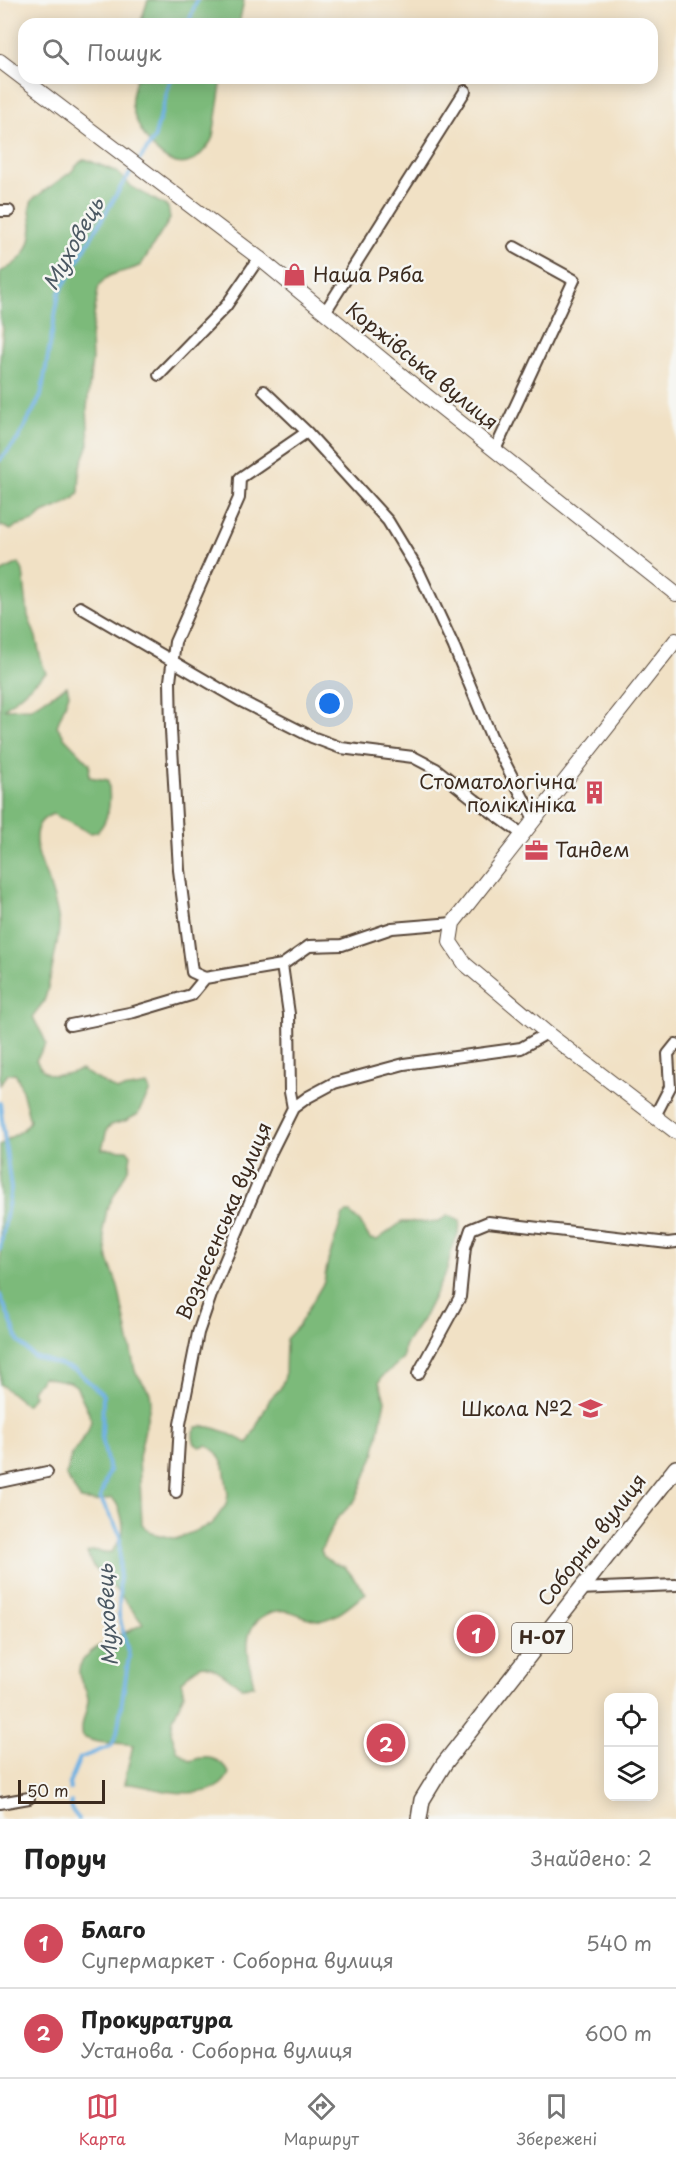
<!DOCTYPE html>
<html lang="uk">
<head>
<meta charset="utf-8">
<style>
	body { margin:0; font-family:"Playpen Sans",sans-serif; background:#f6f6f6; color:#222 }
	.controls { position:absolute; right:18px; bottom:18px; display:grid; overflow:hidden; border-radius:12px; box-shadow:0 3px 15px #0003 }
	.controls button { width:54px; height:54px; display:grid; place-items:center; padding:0; border:0; border-bottom:2px solid #e0e0e0; background:#fff; color:#222; font:30px sans-serif }
	.scale { position:absolute; left:18px; bottom:15px; width:87px; box-sizing:border-box; padding-left:6px; border:3px solid #3b2a1e; border-top:0; font-size:16px; line-height:21px; white-space:nowrap; color:#3b2a1e; -webkit-text-stroke:4px #f6f6f2; paint-order:stroke }
	.you { position:absolute; left:330px; top:704px; width:21px; height:21px; margin:-15px; border:4px solid #fff; border-radius:50%; background:#1a73e8; box-shadow:0 0 0 9px #1a73e833 }
	.badge { display:grid; place-items:center; width:39px; height:39px; border-radius:50%; background:#d1495b; color:#fff; font-size:20px; font-weight:700 }
	.pin { position:absolute; translate:-50% -50%; border:3px solid #fff; box-shadow:0 2px 6px #0006 }
	.list { margin:0; padding:0; list-style:none }
	h2 { display:flex; justify-content:space-between; align-items:center; height:78px; margin:0; padding:0 24px; font-size:26px }
	h2 small { font-size:20px; font-weight:400; color:#767676 }
	.list li { display:grid; grid-template-columns:39px 1fr auto; gap:18px; align-items:center; box-sizing:border-box; height:90px; padding:0 24px; border-top:2px solid #e0e0e0 }
	.list b { display:block; font-size:22px; white-space:nowrap }
	.list p { margin:0; font-size:20px; white-space:nowrap; color:#767676 }
	.list em { font-size:20px; font-style:normal; color:#767676 }
	.icon { flex:none; width:33px; height:33px; fill:none; stroke:currentColor; stroke-width:2; stroke-linecap:round; stroke-linejoin:round }
	.map { position:relative; flex:none; width:676px; height:1819px; overflow:hidden }
	.search { position:absolute; background:#fff; box-shadow:0 3px 15px #0003; left:18px; right:18px; top:18px; height:66px; display:flex; align-items:center; gap:15px; box-sizing:border-box; padding:0 21px; border-radius:18px; color:#767676; font-size:22px }
	.sheet { height:258px; background:#fff }
	nav { display:flex; justify-content:space-around; align-items:center; box-sizing:border-box; height:84px; border-top:2px solid #e0e0e0; background:#fff; font-size:16px; color:#767676 }
	nav a { display:grid; justify-items:center; gap:3px }
	nav .on { color:#d1495b }
	.map>svg:first-child { display:block }
</style>
</head>
<body>
<div class="map">
<svg width="676" height="1819" viewBox="0 0 676 1819">
	<rect width="100%" height="100%" fill="#f6f6f2"/>
	<filter id="ink" filterUnits="userSpaceOnUse"><feTurbulence type="fractalNoise" baseFrequency=".0167" numOctaves="2"/><feDisplacementMap in="SourceGraphic" scale="12" xChannelSelector="R" yChannelSelector="G"/><feConvolveMatrix kernelMatrix="1 2 1 2 8 2 1 2 1" color-interpolation-filters="sRGB"/></filter>
	<filter id="wash" filterUnits="userSpaceOnUse"><feTurbulence type="fractalNoise" baseFrequency=".008" numOctaves="4" result="noise"/><feDisplacementMap in="SourceGraphic" scale="24" xChannelSelector="R" yChannelSelector="G"/><feGaussianBlur stdDeviation="1.35" result="paint"/><feColorMatrix in="noise" values="0 0 0 0 0 0 0 0 0 0 0 0 0 0 0 0 0 1.4 0 .05"/><feComposite in="paint" operator="in"/></filter>
	<g filter="url(#wash)">
		<rect width="100%" height="100%" fill="#f1e1c5"/>
		<!-- forest -->
		<path fill="#7bba7a" stroke="#5b724c" stroke-width="1.5" d="M148 0H244L239 24H140Z
			M136 78H222L213 137C210 145 205 150 199 156 171 183 136 132 132 106 130 97 135 87 136 78Z
			M85 159 117 172 132 187 168 207 170 219 141 265C126 274 105 270 98 289L91 337 92 360 87 409 89 444 80 468 79 492 75 498 62 505 43 513 34 521 16 526 11 530 2 526 0 527V359L3 328 0 318V272C20 263 31 251 32 227 32 216 27 209 33 199L71 172 80 162Z
			M19 563 23 571 28 616 36 637 41 660 46 673 4 709 31 708 67 686 69 694 57 726 65 738 90 764 89 777 108 780C111 798 111 818 97 832L90 833 53 814C22 825 41 862 49 883 53 895 58 911 59 924 60 933 48 992 44 1001 41 1006 36 1011 33 1016 36 1026 44 1034 46 1044L36 1060C46 1082 61 1075 81 1070L117 1090 147 1085 150 1091 137 1115 125 1121 111 1125 107 1129 102 1149 127 1150 131 1155 129 1167 107 1209 103 1230 108 1259 118 1286 135 1371 150 1393 151 1400 139 1457 142 1524 151 1533 176 1539 212 1524 226 1505 228 1495 224 1466 217 1453 207 1445 200 1447 195 1444C192 1437 192 1433 197 1427 216 1424 231 1436 248 1443L270 1399 280 1389 285 1376 286 1339 299 1325 324 1282 328 1261 343 1215 349 1212 360 1222 370 1239 377 1240 402 1222H438L448 1215 460 1221 459 1233 453 1244 447 1270 423 1318 404 1346 403 1359 382 1377 379 1382 385 1400 374 1456 356 1499 336 1520 321 1550 323 1556 333 1563 345 1567 366 1593C353 1603 339 1617 323 1620 313 1622 298 1613 288 1611 278 1609 270 1612 262 1617 239 1632 250 1663 254 1686L241 1687C232 1682 211 1661 200 1666 193 1669 187 1677 181 1681L184 1694 173 1719 171 1732 177 1750 190 1761C206 1754 221 1758 229 1773 220 1796 186 1794 166 1791 152 1789 138 1783 124 1784L133 1745C116 1742 99 1745 83 1737 79 1725 87 1713 88 1701 89 1691 80 1684 79 1674 76 1650 126 1633 143 1624L122 1597 93 1566 87 1553C97 1547 102 1554 112 1552 115 1546 120 1541 122 1535 125 1525 120 1505 112 1498L96 1502 81 1500 66 1476 71 1456 87 1433 91 1421 90 1415 76 1386 70 1382 43 1377 32 1390 34 1396 26 1405 0 1384V1146C9 1135 23 1134 30 1121 26 1109 21 1080 15 1073L8 1074 0 1085V572Z"/>
		<g fill="none" stroke-linecap="round" stroke-linejoin="round">
			<!-- stream -->
			<path stroke="#6db0e2" stroke-width="4" d="M188 24 197 0
				M0 460 18 439 41 396 59 293 122 185 154 139 171 78
				M0 1103 11 1189 0 1249
				M0 1295 19 1342 33 1356 76 1370 103 1395 102 1437 109 1471 100 1498 120 1534 119 1615 129 1656 117 1733 111 1746 80 1758 69 1784 70 1789
				M71 1802V1809L79 1819"/>
		</g>
	</g>
	<g filter="url(#ink)">
		<g fill="none" stroke-linecap="round" stroke-linejoin="round">
			<defs>
				<path id="street" d="M0 211H9
					M325 312 465 91
					M159 375 226 306 259 258
					M264 391 307 432 388 521 419 572 454 647 491 736 534 819
					M495 450 574 280 514 247
					M80 607 239 700 312 737 341 748 413 757 436 769 475 800 522 834
					M282 965 309 946 342 945 392 928 453 923
					M205 978 192 972 179 870 171 730 170 681 175 642 239 498 240 478 307 432
					M70 1025 134 1012 191 995 205 978 282 965 289 1014 290 1092 293 1108
					M655 1116 670 1087 668 1054 676 1044
					M418 1374 460 1297 465 1247 471 1229 488 1222 668 1243 676 1242
					M0 1482 47 1472
					M176 1492 180 1424 198 1333 212 1292 271 1152 293 1108 308 1097 334 1083 404 1064 521 1048 547 1033
					M579 1589 676 1585
					M0 1803 29 1798"/>
				<path id="secondary" d="M0 61 259 258 428 397 676 594
					M676 640 453 923 450 942 465 964 547 1033 676 1132"/>
				<path id="primary" d="M419 1819 422 1800 444 1764 676 1468"/>
			</defs>
			<!-- street casing -->
			<use href="#street" stroke="#564537" stroke-width="14"/>
			<!-- secondary casing -->
			<use href="#secondary" stroke="#564537" stroke-width="16"/>
			<!-- primary casing -->
			<use href="#primary" stroke="#564537" stroke-width="18"/>
			<!-- street -->
			<use href="#street" stroke="#fff" stroke-width="10"/>
			<!-- secondary -->
			<use href="#secondary" stroke="#fff" stroke-width="14"/>
			<!-- primary -->
			<use href="#primary" stroke="#fff" stroke-width="15"/>
		</g>
	</g>
	<!-- icons -->
	<defs>
		<symbol id="shop-bare" viewBox="-9 -9 18 18"><path d="M-5-2.5h2.3a2.7 3.5 0 0 1 5.4 0H5L5.5 6h-11ZM-1.5-2.5h3a1.5 2.3 0 0 0-3 0Z" fill="#d1495b" stroke="#f6f6f2" stroke-width="2.5" paint-order="stroke"/></symbol>
		<symbol id="building-bare" viewBox="-9 -9 18 18"><path d="M-4-6H4V6H1V3H-1V6H-4ZM-2.5-4.3h1.7v1.8h-1.7ZM.8-4.3h1.7v1.8H.8ZM-2.5-1h1.7V.8h-1.7ZM.8-1h1.7V.8H.8Z" fill="#d1495b" stroke="#f6f6f2" stroke-width="2.5" paint-order="stroke"/></symbol>
		<symbol id="office-bare" viewBox="-9 -9 18 18"><path d="M-6-3h4V-5.5h4V-3h4V5H-6ZM-1-4.5V-3h2v-1.5ZM-6 0V1H6V0Z" fill="#d1495b" stroke="#f6f6f2" stroke-width="2.5" paint-order="stroke"/></symbol>
		<symbol id="school-bare" viewBox="-9 -9 18 18"><path d="M0-5L7-2L0 1L-7-2ZM-4 1L0 2.5L4 1V4Q0 6-4 4Z" fill="#d1495b" stroke="#f6f6f2" stroke-width="2.5" paint-order="stroke"/></symbol>
	</defs>
	<g fill-rule="evenodd">
		<use href="#shop-bare" x="278" y="258" width="33" height="33"/>
		<use href="#building-bare" x="578" y="776" width="33" height="33"/>
		<use href="#office-bare" x="520" y="834" width="33" height="33"/>
		<use href="#school-bare" x="574" y="1392" width="33" height="33"/>
	</g>
	<g text-anchor="middle" stroke-width="5" stroke-linejoin="round" paint-order="stroke">
		<!-- shield labels -->
		<rect fill="#f6f6f2" stroke="#73675e" stroke-width="1.5" x="512" y="1623" width="60" height="30" rx="4.5"/>
		<g font-size="18" font-weight="bold" fill="#3b2a1e">
			<text x="542" y="1644">Н-07</text>
		</g>
		<!-- poi labels -->
		<g font-size="20" fill="#3b2a1e" stroke="#f6f6f2" text-anchor="start">
			<text x="313" y="282">Наша Ряба</text>
			<text x="576" y="789" text-anchor="end">Стоматологічна<tspan x="576" dy="23">поліклініка</tspan></text>
			<text x="555" y="857">Тандем</text>
			<text x="573" y="1416" text-anchor="end">Школа №2</text>
		</g>
		<!-- street labels -->
		<g font-size="20" fill="#3b2a1e" stroke="#f6f6f2">
			<text transform="translate(422 366) rotate(39)" y="7">Коржівська вулиця</text>
			<text transform="translate(224 1221) rotate(-67)" y="7">Вознесенська вулиця</text>
			<text transform="translate(592 1540) rotate(-52)" y="7">Соборна вулиця</text>
		</g>
		<!-- water labels -->
		<g font-size="21" font-style="italic" fill="#4c5963" stroke="#f6f6f2">
			<text transform="translate(74 244) rotate(-61)" y="7">Муховець</text>
			<text transform="translate(108 1615) rotate(-93)" y="7">Муховець</text>
		</g>
	</g>
</svg>
<div class="controls">
<button><svg class="icon" aria-label="locate" viewBox="0 0 24 24"><circle cx="12" cy="12" r="6"/><path d="M12 2v4M12 18v4M2 12h4M18 12h4"/></svg></button>
<button><svg class="icon" aria-label="layers" viewBox="0 0 24 24"><path d="M12 4l9 5-9 5-9-5zM3 14l9 5 9-5"/></svg></button>
</div>
<div class="scale">50 m</div>
<div class="you"></div>
<div class="pin badge" style="left:476px;top:1634px">1</div>
<div class="pin badge" style="left:386px;top:1743px">2</div>
<div class="search"><svg class="icon" aria-label="search" viewBox="0 0 24 24"><circle cx="10" cy="10" r="6"/><path d="M15 15l6 6"/></svg>Пошук</div>
</div>
<section class="sheet">
<h2>Поруч<small>Знайдено: 2</small></h2>
<ul class="list">
<li><span class="badge">1</span><div><b>Благо</b><p>Супермаркет · Соборна вулиця</p></div><em>540 m</em></li>
<li><span class="badge">2</span><div><b>Прокуратура</b><p>Установа · Соборна вулиця</p></div><em>600 m</em></li>
</ul>
</section>
<nav>
<a class="on"><svg class="icon" aria-label="map" viewBox="0 0 24 24"><path d="M3 6l6-2 6 2 6-2v14l-6 2-6-2-6 2zM9 4v14M15 6v14"/></svg>Карта</a>
<a><svg class="icon" aria-label="directions" viewBox="0 0 24 24"><path d="M12 3l9 9-9 9-9-9zM9 14v-3h6M13 9l2 2-2 2"/></svg>Маршрут</a>
<a><svg class="icon" aria-label="saved" viewBox="0 0 24 24"><path d="M7 4h10v16l-5-4-5 4z"/></svg>Збережені</a>
</nav>
</body>
</html>
